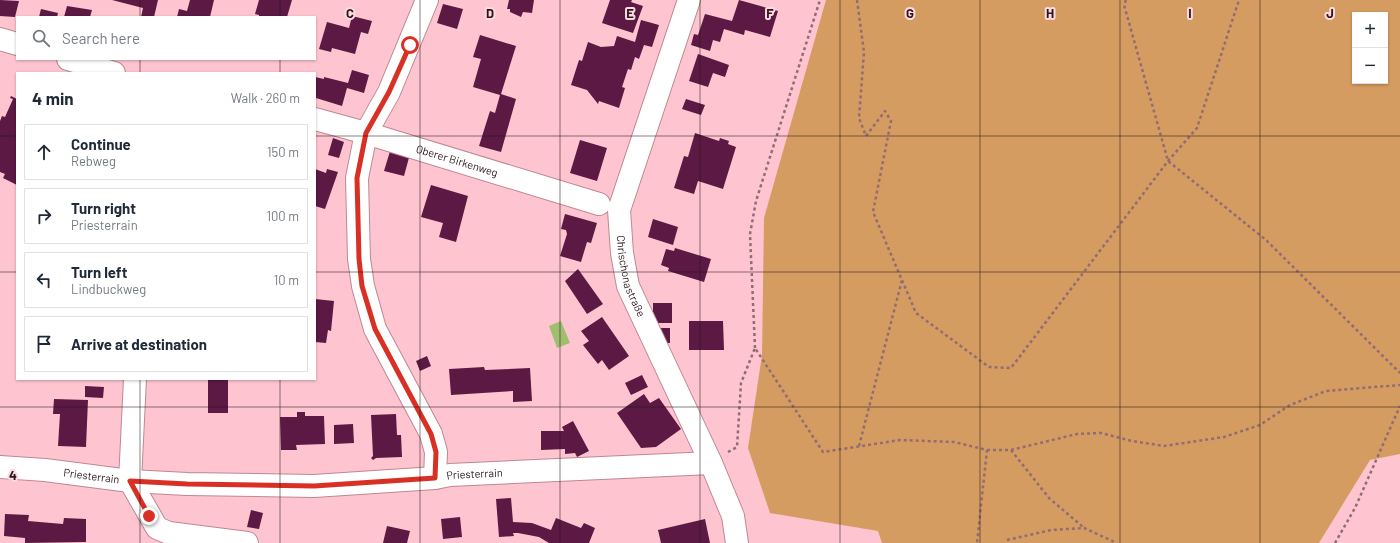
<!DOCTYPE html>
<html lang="en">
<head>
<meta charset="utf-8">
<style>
	body { margin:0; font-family:Barlow,sans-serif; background:#f2f2f3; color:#1f2937 }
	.controls { position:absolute; right:12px; top:12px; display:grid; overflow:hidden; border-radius:0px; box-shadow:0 1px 3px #0004 }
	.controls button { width:36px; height:36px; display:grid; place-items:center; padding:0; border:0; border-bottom:1px solid #e0e1e3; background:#fff; color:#1f2937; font:20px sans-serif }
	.stop { position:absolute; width:12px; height:12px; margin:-9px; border:3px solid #d93025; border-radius:50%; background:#fff }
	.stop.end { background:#d93025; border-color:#fff; box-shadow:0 1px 4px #0008 }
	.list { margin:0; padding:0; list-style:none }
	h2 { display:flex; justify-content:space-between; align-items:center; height:52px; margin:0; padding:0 16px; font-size:17px }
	h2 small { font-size:13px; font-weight:400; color:#747a83 }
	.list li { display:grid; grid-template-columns:26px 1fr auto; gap:12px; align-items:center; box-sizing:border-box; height:56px; margin:0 8px 8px; padding:0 8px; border:1px solid #e0e1e3; border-radius:0px }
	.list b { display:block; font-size:15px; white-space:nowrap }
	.list p { margin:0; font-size:13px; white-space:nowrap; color:#747a83 }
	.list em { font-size:13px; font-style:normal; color:#747a83 }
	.icon { flex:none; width:22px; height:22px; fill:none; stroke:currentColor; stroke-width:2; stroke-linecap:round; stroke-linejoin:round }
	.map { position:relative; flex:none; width:1400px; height:543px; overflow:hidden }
	.search { position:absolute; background:#fff; box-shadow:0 1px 3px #0004; left:16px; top:16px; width:300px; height:44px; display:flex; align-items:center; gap:10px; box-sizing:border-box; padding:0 14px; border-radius:0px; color:#747a83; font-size:15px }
	.panel { position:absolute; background:#fff; box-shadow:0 1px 3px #0004; left:16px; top:72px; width:300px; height:308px; border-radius:0px }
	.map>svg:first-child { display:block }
</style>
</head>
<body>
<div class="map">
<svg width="1400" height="543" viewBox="0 0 1400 543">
	<rect width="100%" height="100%" fill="#fec5d0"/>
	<!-- green -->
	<path fill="#d59c61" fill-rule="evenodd" d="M826 0H1400V454L1370 460 1319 543H882L878 531 770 513 748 448 762 355 764 218ZM1355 15H1385V81H1355Z"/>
	<!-- water -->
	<path fill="#a0be70" d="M561 321 570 343 557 348 549 326Z"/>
	<!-- building -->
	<path fill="#5c1943" d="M0 0 19 1 15 17 0 16Z
		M112 0H158L154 17H141L143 8Z
		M190 0H214L210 17H177L179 9 187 11Z
		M259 0H292L287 17H259V15L255 14Z
		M509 0H534L532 13 523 12 521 17 510 12V9H507Z
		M610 0H632L631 2 643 6 633 33 602 23Z
		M739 0 778 11 770 37 745 30 744 35 724 29 720 42 713 40 710 51 691 45 694 34 698 35 705 14 732 21Z
		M443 4 463 9 457 29 437 23Z
		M67 6 92 10 90 17H64Z
		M41 9 58 13 57 17H39Z
		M352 16 372 21 368 34 361 32 355 54 332 48 331 52 319 49 327 22 349 28Z
		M641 20 659 25 652 47 644 45 639 59 635 57 631 70 628 69 622 87 625 88 619 108 599 101 598 104 587 90 571 85 579 60 582 61 588 42 601 47 614 46 617 36 635 42Z
		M480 35 516 46 501 94 516 99 501 152 479 146 490 111 495 113 500 95 473 87 481 59 473 57Z
		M698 54 729 65 725 77 713 73 708 87 689 81Z
		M352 70 369 75 364 93 347 88 342 106 316 98 315 101V77L324 79V77L348 83Z
		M11 96 17 99V185L3 178 5 174 0 172V121L2 116 5 117 13 99 10 98Z
		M686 99 705 105 701 115 682 109Z
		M695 133 719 141 720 138 729 141 728 144 736 147 723 189 698 181 694 194 674 188 684 156 688 157Z
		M333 138 344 142 339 158 328 155Z
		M580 140 607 148 597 181 570 173Z
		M391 148 410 154 404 176 384 171Z
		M315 169 326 173 327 169 338 172 325 209 315 206Z
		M431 185 468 196 456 242 439 237 443 223 421 217Z
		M565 214 597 223 591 243 587 242 581 262 560 256 567 234 566 230 561 229Z
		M653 219 678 227 673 245 648 237Z
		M675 248 711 259 704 282 668 271 669 268 661 265 666 249 674 251Z
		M578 269 603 304 587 314 565 281Z
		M315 299 334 301 331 331 328 330 326 343 315 342Z
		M653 303H672V323H653Z
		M602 317 629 356 609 370 602 360 598 364 583 345 589 341 581 331Z
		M689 321H723L724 350H689Z
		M661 328H670V343H661Z
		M427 356 431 366 420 371 416 361Z
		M484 367 485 370 530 368 532 401 513 402V391L451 395 449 369Z
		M642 375 648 387 631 395 625 383Z
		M208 379H228V413H208Z
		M85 386 104 387 103 398 85 397Z
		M644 394 650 403 659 398 681 429 656 447 641 448 617 413Z
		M54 399 88 400 86 447 58 446 60 414H53Z
		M297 412H305V416H324L325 444 296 445 297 450H281L280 417H297Z
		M396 414 397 435H401L402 457 376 458 373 460 371 458 373 456 371 415Z
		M573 421 589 451 577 457 575 453 565 454V449L541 450V431H564L562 427Z
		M353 424 354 443 334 444V425Z
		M511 498 513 522 532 523 551 530 556 518 581 528 584 523 595 528 589 543H549L539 537 518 533H513L514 536 499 537 496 499Z
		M251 510 263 513 259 529 247 527Z
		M5 514 29 515 28 521 63 524 64 518 86 519V542L25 543V538L4 536Z
		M460 517 462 537 443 539 441 519Z
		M705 519 710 543H661L658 530Z
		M387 526 410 531 407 543H383Z"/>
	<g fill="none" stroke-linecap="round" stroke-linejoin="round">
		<defs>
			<g id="minor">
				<path d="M427 0 389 92 366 133 357 178 359 259 363 286 375 329 431 434 436 452 435 478"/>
				<path id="s1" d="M689 0 619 210 622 253 628 286 711 463 733 516 737 543"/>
				<path d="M0 39 17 44"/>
				<path d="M68 59 114 73"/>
				<path id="s2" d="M315 119 366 133 599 204"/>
				<path d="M135 379 130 481 157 528 169 533 247 543"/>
				<path id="s3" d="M0 467 45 470 130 481 187 484 314 486 435 478 450 475 711 463"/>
			</g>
		</defs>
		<!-- minor casing -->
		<use href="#minor" stroke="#bd8892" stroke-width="24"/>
		<!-- path -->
		<path stroke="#926c73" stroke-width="2.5" stroke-dasharray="3 3" stroke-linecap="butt" d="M857 0 864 52 859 118 866 136 885 111 891 121 873 212 916 313 989 367 1011 368 1168 161 1197 128 1239 0
			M1126 0 1124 5 1168 161 1266 240 1400 373
			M755 348 750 234 756 201 820 0
			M859 446 902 280
			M987 450H1011L1077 434 1101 433 1132 441 1164 446 1224 437 1260 425 1290 405 1326 391 1400 385
			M1011 450 1049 498 1083 527
			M728 452 737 447 741 383 755 348 823 452 900 440 954 442 987 450 977 543
			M1007 540 1051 530 1084 528 1117 543
			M1335 543 1355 508 1400 406"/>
		<!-- minor -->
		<use href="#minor" stroke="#fff" stroke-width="22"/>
	</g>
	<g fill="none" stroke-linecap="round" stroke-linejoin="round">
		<!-- route -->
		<path stroke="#d93025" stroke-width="5" d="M149 516 130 481 187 484 314 486 435 478 436 452 431 434 375 329 362 286 359 259 357 178 366 133 389 92 410 45"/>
	</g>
	<!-- grid -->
	<path fill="none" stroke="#2a161a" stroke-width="1" stroke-opacity="0.55" d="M140 0V17M280 0V17M420 0V543M560 0V543M700 0V543M840 0V543M980 0V543M1120 0V543M1260 0V543M140 59V73M280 59V73M0 136H17M315 136H1400M0 272H17M315 272H1400M140 379V543M280 379V543M0 407H1400"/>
	<g text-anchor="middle" stroke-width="4" stroke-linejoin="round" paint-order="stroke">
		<!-- street labels -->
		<g font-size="11" fill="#2a161a" stroke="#fcd9df">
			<text dy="4" stroke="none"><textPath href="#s2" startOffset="148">Oberer Birkenweg</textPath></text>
			<text dy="4" stroke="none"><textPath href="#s1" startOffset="289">Chrischonastraße</textPath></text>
			<text dy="4" stroke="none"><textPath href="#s3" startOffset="476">Priesterrain</textPath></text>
			<text dy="4" stroke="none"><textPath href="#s3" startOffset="92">Priesterrain</textPath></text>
		</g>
	</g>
	<g font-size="13" text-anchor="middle" font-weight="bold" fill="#2a161a" stroke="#fcd9df" stroke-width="4" stroke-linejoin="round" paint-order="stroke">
		<text x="350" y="18">C</text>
		<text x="490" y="18">D</text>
		<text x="630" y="18">E</text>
		<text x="770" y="18">F</text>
		<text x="910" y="18">G</text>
		<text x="1050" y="18">H</text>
		<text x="1190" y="18">I</text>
		<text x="1330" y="18">J</text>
		<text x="13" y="480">4</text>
	</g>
</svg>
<div class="controls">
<button>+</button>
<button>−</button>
</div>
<div class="stop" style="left:410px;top:45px"></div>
<div class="stop end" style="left:149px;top:516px"></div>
<div class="search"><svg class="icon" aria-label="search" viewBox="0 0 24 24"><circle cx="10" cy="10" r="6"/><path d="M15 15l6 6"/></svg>Search here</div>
<section class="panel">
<h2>4 min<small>Walk · 260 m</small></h2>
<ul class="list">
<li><svg class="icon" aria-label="ahead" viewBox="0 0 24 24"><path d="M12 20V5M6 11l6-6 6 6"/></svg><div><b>Continue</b><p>Rebweg</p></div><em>150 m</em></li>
<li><svg class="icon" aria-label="right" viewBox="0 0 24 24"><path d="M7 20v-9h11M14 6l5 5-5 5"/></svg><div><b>Turn right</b><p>Priesterrain</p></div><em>100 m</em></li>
<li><svg class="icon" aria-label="left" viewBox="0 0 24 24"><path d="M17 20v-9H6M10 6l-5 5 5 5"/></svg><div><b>Turn left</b><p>Lindbuckweg</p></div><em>10 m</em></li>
<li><svg class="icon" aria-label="arrive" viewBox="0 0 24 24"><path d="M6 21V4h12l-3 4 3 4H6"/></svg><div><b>Arrive at destination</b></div></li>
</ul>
</section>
</div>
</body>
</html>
